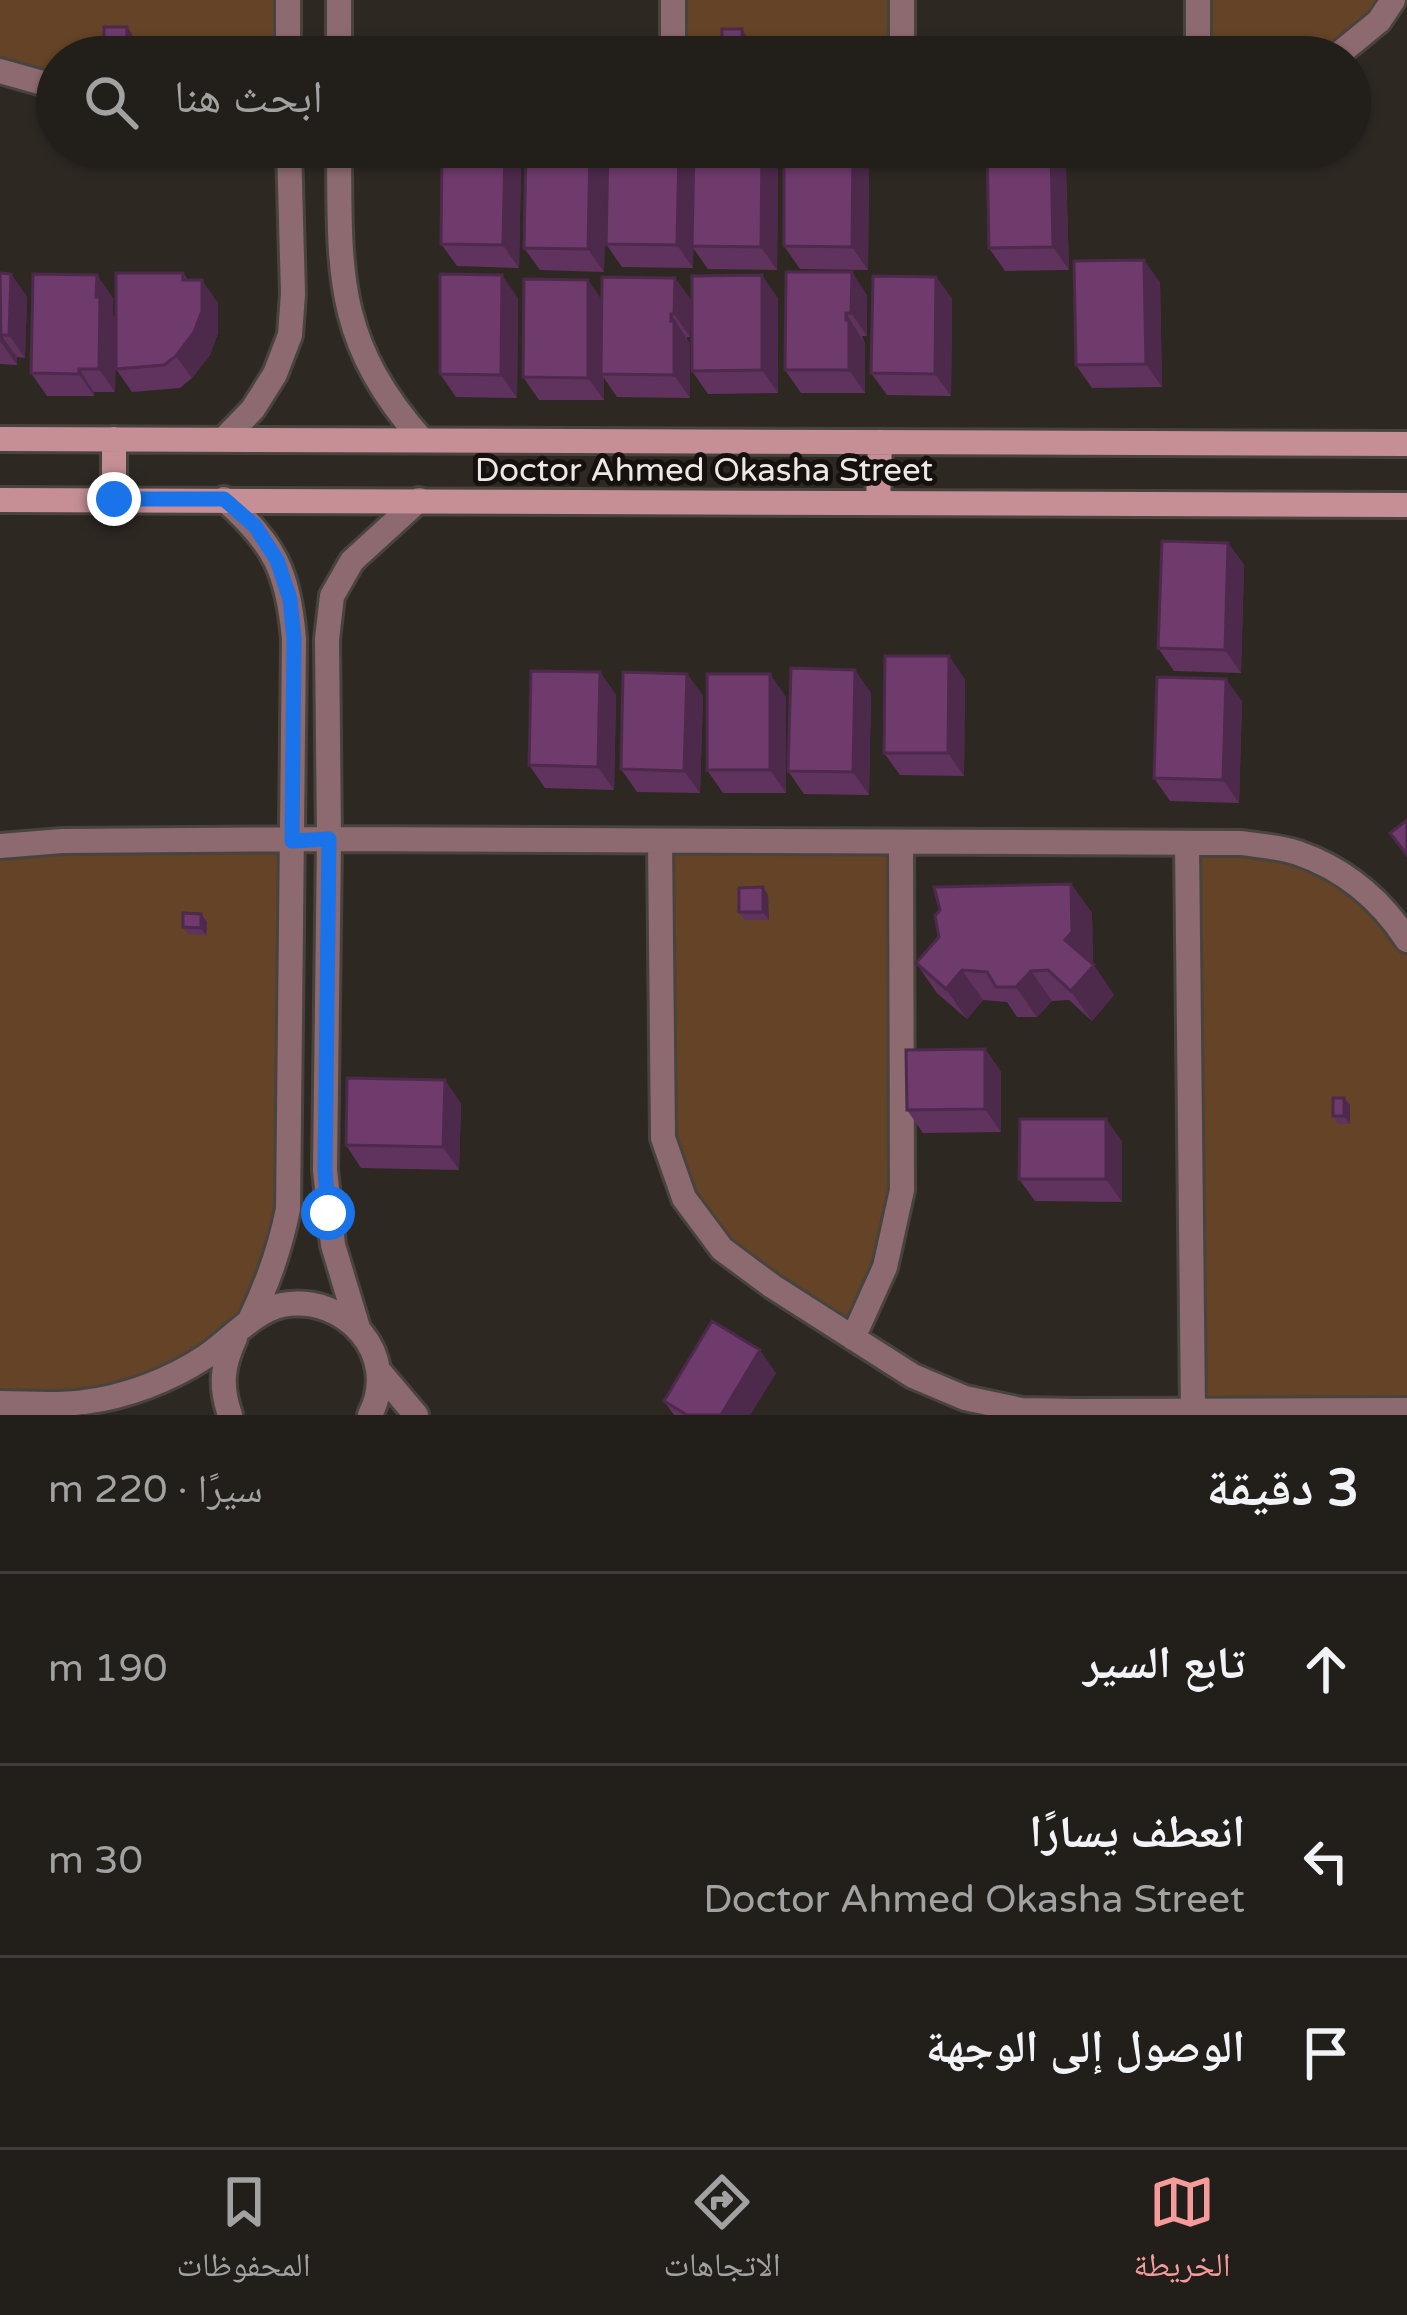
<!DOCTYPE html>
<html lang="ar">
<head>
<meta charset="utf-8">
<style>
	body { margin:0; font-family:"Varela Round","Noto Naskh Arabic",sans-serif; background:#2e2b27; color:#f1f3f6; direction:rtl }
	.stop { position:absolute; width:36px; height:36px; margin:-27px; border:9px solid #1a73e8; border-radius:50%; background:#fff }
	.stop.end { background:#1a73e8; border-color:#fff; box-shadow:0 3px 12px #0008 }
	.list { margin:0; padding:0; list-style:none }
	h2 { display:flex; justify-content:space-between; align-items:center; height:156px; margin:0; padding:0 48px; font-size:51px }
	h2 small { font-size:39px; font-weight:400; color:#a2a2a2 }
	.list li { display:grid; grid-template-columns:78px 1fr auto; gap:36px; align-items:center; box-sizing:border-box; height:192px; padding:0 48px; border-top:3px solid #3f3c39 }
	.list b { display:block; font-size:45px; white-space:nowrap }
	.list p { margin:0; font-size:39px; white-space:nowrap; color:#a2a2a2 }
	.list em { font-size:39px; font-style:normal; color:#a2a2a2 }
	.icon { flex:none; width:66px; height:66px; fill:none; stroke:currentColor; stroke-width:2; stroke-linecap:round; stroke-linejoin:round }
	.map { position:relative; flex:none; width:1407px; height:1415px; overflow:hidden; direction:ltr }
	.search { position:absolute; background:#221e1a; box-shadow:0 3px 9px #0004; left:36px; right:36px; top:36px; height:132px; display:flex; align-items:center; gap:30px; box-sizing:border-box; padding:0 42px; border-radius:66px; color:#a2a2a2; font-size:45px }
	.sheet { height:732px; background:#221e1a }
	nav { display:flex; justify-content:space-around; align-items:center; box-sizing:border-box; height:168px; border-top:3px solid #3f3c39; background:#221e1a; font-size:33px; color:#a2a2a2 }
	nav a { display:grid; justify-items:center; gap:6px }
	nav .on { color:#f59b99 }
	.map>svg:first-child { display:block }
</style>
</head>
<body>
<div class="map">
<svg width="1407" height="1415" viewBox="0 0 1407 1415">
	<rect width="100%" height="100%" fill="#2e2823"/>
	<!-- green -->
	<path fill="#644327" d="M0 0H288V57H57V87L0 71Z
		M673 0H902V57H673Z
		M1198 0H1393L1335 57H1198Z
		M292 841 290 1170 250 1320 164 1380 0 1403V846Z
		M660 842H901L902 1190 853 1338 722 1249 663 1138Z
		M1187 843 1297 853 1407 940V1410H1193Z"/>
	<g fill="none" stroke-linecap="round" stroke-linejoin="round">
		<defs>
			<path id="street" d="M288 0V57
				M339 0V57
				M1198 0V57
				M673 57V0
				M902 57V0
				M1335 57 1379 21 1393 0
				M0 71 57 87
				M339 147C340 273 334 340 422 440
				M224 439 253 409 275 374 290 335 293 294 289 147
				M224 499C275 544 288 572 294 639L288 1209C280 1249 268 1283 250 1320
				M660 842 663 1138 684 1198 722 1249 772 1286 913 1376 965 1398 1021 1410 1078 1411 1407 1410
				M1187 843 1193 1410
				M0 846 62 841 329 839 1242 843C1260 846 1281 847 1298 853 1344 869 1381 900 1407 940
				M358 1328 333 1245 325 1170 329 839 327 639 332 596 352 561 419 500
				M853 1338 885 1267 902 1190 901 842
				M378 1370 416 1415
				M0 1403C27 1403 57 1406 84 1402 126 1397 170 1380 205 1357 229 1341 254 1311 282 1305 345 1293 401 1355 370 1415
				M230 1415C220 1386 222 1366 235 1338"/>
			<path id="secondary" d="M0 439 1407 444
				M114 439V499
				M0 500 1407 505
				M878 503 880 442"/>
		</defs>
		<!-- street casing -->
		<use href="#street" stroke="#49433e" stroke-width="30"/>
		<!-- secondary casing -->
		<use href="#secondary" stroke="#49433e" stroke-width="30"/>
		<!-- street -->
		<use href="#street" stroke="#8d6a6f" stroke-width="24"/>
		<!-- secondary -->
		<use href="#secondary" stroke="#c68f96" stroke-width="24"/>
	</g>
	<!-- wall -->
	<path fill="#5f335d" d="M742 29 747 37V51H727L722 43Z
		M132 34V49H110L104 42Z
		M608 147H683L694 162 778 169 777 270 708 269 693 248V268L622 267 606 244Z
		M987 147H1052L1066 168 1069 270 1005 271 989 248Z
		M606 165 604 272 540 270 524 248Z
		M521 167 519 268 457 266 441 244Z
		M869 169 868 270 800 269 784 246Z
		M0 273 11 274 27 297 25 358 17 357V365L0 364Z
		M183 273 188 280 218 303V333L210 355 192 378 180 388 132 392 116 369V342L115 392H94V396H47L31 373 97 275 113 298V315L116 319Z
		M936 277 952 299 951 396 887 395 871 373Z
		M675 278 691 300 690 337H687V339L690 344V398L617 397 604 378V400H539L523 377 602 299Z
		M1160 282 1162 387 1092 388 1076 365Z
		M867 295V336H862L865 344V393H801L785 370Z
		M518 298 517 398 456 397 440 374Z
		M778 298V393L708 394 692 371Z
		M1228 543 1244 565 1241 673 1174 671 1158 648Z
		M600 672 616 695 614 790 545 788 529 765Z
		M687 674 703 696 700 793 637 792 621 769Z
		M965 679 964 776 900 775 884 753Z
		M871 693 869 795 804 794 788 771Z
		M786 697V793H723L707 770Z
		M1242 701 1239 803 1170 801 1154 778Z
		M1071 884 1092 913 1093 962 1091 963 1114 995 1092 1021 1069 1000 1052 1001 1037 1017H1017L1007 1002 983 1000 967 1019 937 993 916 963Z
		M768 895 769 920H745L739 912Z
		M201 914 207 922 206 935 188 934 183 927Z
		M985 1049 1001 1072V1132L923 1133 907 1110Z
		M1344 1098 1350 1105V1124H1338L1333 1116Z
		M461 1103 459 1170 361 1168 346 1145Z
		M1106 1119 1122 1142V1202L1035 1201 1019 1179Z
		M776 1373 750 1415H674L664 1401Z"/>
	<!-- shaded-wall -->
	<path fill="#4d294c" d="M127 27 132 34V49L127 42Z
		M742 29 747 37V51L742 43Z
		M505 147H507L521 167 519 268 503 245Z
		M590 147H594L606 165 604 272 588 249Z
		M679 147H683L695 164 693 268 677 245Z
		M762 147 778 169 777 270 761 247Z
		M853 147 869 169 868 270 852 247Z
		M1051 147 1066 168 1069 270 1053 247Z
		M1144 260 1160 282 1162 387 1146 364Z
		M852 272 867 295V336L851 313Z
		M11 274 27 297 25 358 9 335Z
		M97 275 113 298V315L116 320 115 392 99 369Z
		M502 275 518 298 517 398 501 375Z
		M762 275 778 298V393L762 370Z
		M936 277 952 299 951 396 935 374Z
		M675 278 691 300 690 337 674 314Z
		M202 280 218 303V333L210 355 192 378 176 356Z
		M588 280 604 303 601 374 604 378V400L588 378Z
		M846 313 865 344V393L849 370Z
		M671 314 690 344V398L674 375Z
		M1 335 17 357V365L1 342Z
		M79 369 94 392V396L79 374Z
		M1228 543 1244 565 1241 673 1225 650Z
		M949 656 965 679 964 776 948 753Z
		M855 670 871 693 869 795 853 772Z
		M600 672 616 695 614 790 598 767Z
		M687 674 703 696 700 793 684 771Z
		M770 674 786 697V793L770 770Z
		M1226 679 1242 701 1239 803 1223 780Z
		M1071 884 1092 913 1093 962 1086 970 1065 940Z
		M763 887 768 895 769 920 763 912Z
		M201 914 207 922 206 935 201 928Z
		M1094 965 1114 995 1092 1021 1071 991Z
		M962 970 983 1000 967 1019 946 989Z
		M1031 971 1052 1001 1037 1017 1016 987Z
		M985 1049 1001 1072V1132L985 1109Z
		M445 1080 461 1103 459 1170 443 1147Z
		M1344 1098 1350 1105V1124L1344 1116Z
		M1106 1119 1122 1142V1202L1106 1179Z
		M760 1350 776 1373 750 1415H721Z"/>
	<!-- building -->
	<path fill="#6e3b6c" stroke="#4d294c" stroke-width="3" d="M104 27H127V42H104Z
		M722 29H742V43H722Z
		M442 147H505L503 245 441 244Z
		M526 147H590L588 249 524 248Z
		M608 147H679L677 245 606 244Z
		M694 147H762L761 247 692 246Z
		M784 147H853L852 247 784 246Z
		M987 147H1051L1053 247 989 248Z
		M1144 260 1146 364 1076 365 1074 261Z
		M786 272H852L851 313H846V320L849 321V370H785Z
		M0 273 11 274 9 335H1V342Z
		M116 273H183V280H202V311L194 332 176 356 164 365 116 369Z
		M33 274 97 275 96 297H100L99 369H79V374L31 373Z
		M440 274 502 275 501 375 440 374Z
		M762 275V370L692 371V276Z
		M873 276 936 277 935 374 871 373Z
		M602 277 675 278 674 314H671V321H674V375L601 374Z
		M524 279 588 280V378L523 377Z
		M1162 541 1228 543 1225 650 1158 648Z
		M885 656H949L948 753H884Z
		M791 668 855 670 853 772 788 771Z
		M531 671 600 672 598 767 529 765Z
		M623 672 687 674 684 771 621 769Z
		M707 674H770V770H707Z
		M1157 677 1226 679 1223 780 1154 778Z
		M1407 820V855L1390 833Z
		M1071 884 1072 932 1065 940 1094 965 1071 991 1048 970 1031 971 1016 987H996L987 972 962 970 946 989 916 963 939 937 935 916 940 910 934 887Z
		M763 887V912H739V888Z
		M183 913 201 914V928L183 927Z
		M985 1049V1109L907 1110 906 1050Z
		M347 1078 445 1080 443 1147 346 1145Z
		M1333 1098H1344V1116H1333Z
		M1020 1119H1106V1179H1019Z
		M712 1321 760 1350 721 1415H687L664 1401Z"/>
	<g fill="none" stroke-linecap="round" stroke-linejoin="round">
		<!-- route -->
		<path stroke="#1a73e8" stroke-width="15" d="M114 499H224L255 526 277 560 290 599 294 639 292 841 329 839 325 1170 328 1213"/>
	</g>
	<g text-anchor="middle" stroke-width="10" stroke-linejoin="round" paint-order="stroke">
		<!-- street labels -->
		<g font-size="33" fill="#ede8e5" stroke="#14110f">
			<text x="704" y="481">Doctor Ahmed Okasha Street</text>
		</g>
	</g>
</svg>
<div class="stop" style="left:328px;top:1213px"></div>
<div class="stop end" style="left:114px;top:499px"></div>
<div class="search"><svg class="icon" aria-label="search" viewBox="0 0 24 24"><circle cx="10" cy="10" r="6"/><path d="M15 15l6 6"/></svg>ابحث هنا</div>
</div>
<section class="sheet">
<h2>3 دقيقة<small>سيرًا · 220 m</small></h2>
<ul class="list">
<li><svg class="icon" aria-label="ahead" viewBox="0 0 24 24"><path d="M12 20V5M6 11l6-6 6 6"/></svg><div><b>تابع السير</b></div><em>190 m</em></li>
<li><svg class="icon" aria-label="left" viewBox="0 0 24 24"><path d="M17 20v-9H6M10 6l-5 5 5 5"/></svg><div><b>انعطف يسارًا</b><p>Doctor Ahmed Okasha Street</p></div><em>30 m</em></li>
<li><svg class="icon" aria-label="arrive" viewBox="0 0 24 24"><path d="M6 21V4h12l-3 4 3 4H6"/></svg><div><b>الوصول إلى الوجهة</b></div></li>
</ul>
</section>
<nav>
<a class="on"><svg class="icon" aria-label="map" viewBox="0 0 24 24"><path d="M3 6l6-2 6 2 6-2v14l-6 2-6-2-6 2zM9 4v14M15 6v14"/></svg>الخريطة</a>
<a><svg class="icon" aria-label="directions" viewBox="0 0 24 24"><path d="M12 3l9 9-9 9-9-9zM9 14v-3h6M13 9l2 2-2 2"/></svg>الاتجاهات</a>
<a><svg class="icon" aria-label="saved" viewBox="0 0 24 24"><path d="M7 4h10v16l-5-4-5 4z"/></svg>المحفوظات</a>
</nav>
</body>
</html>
